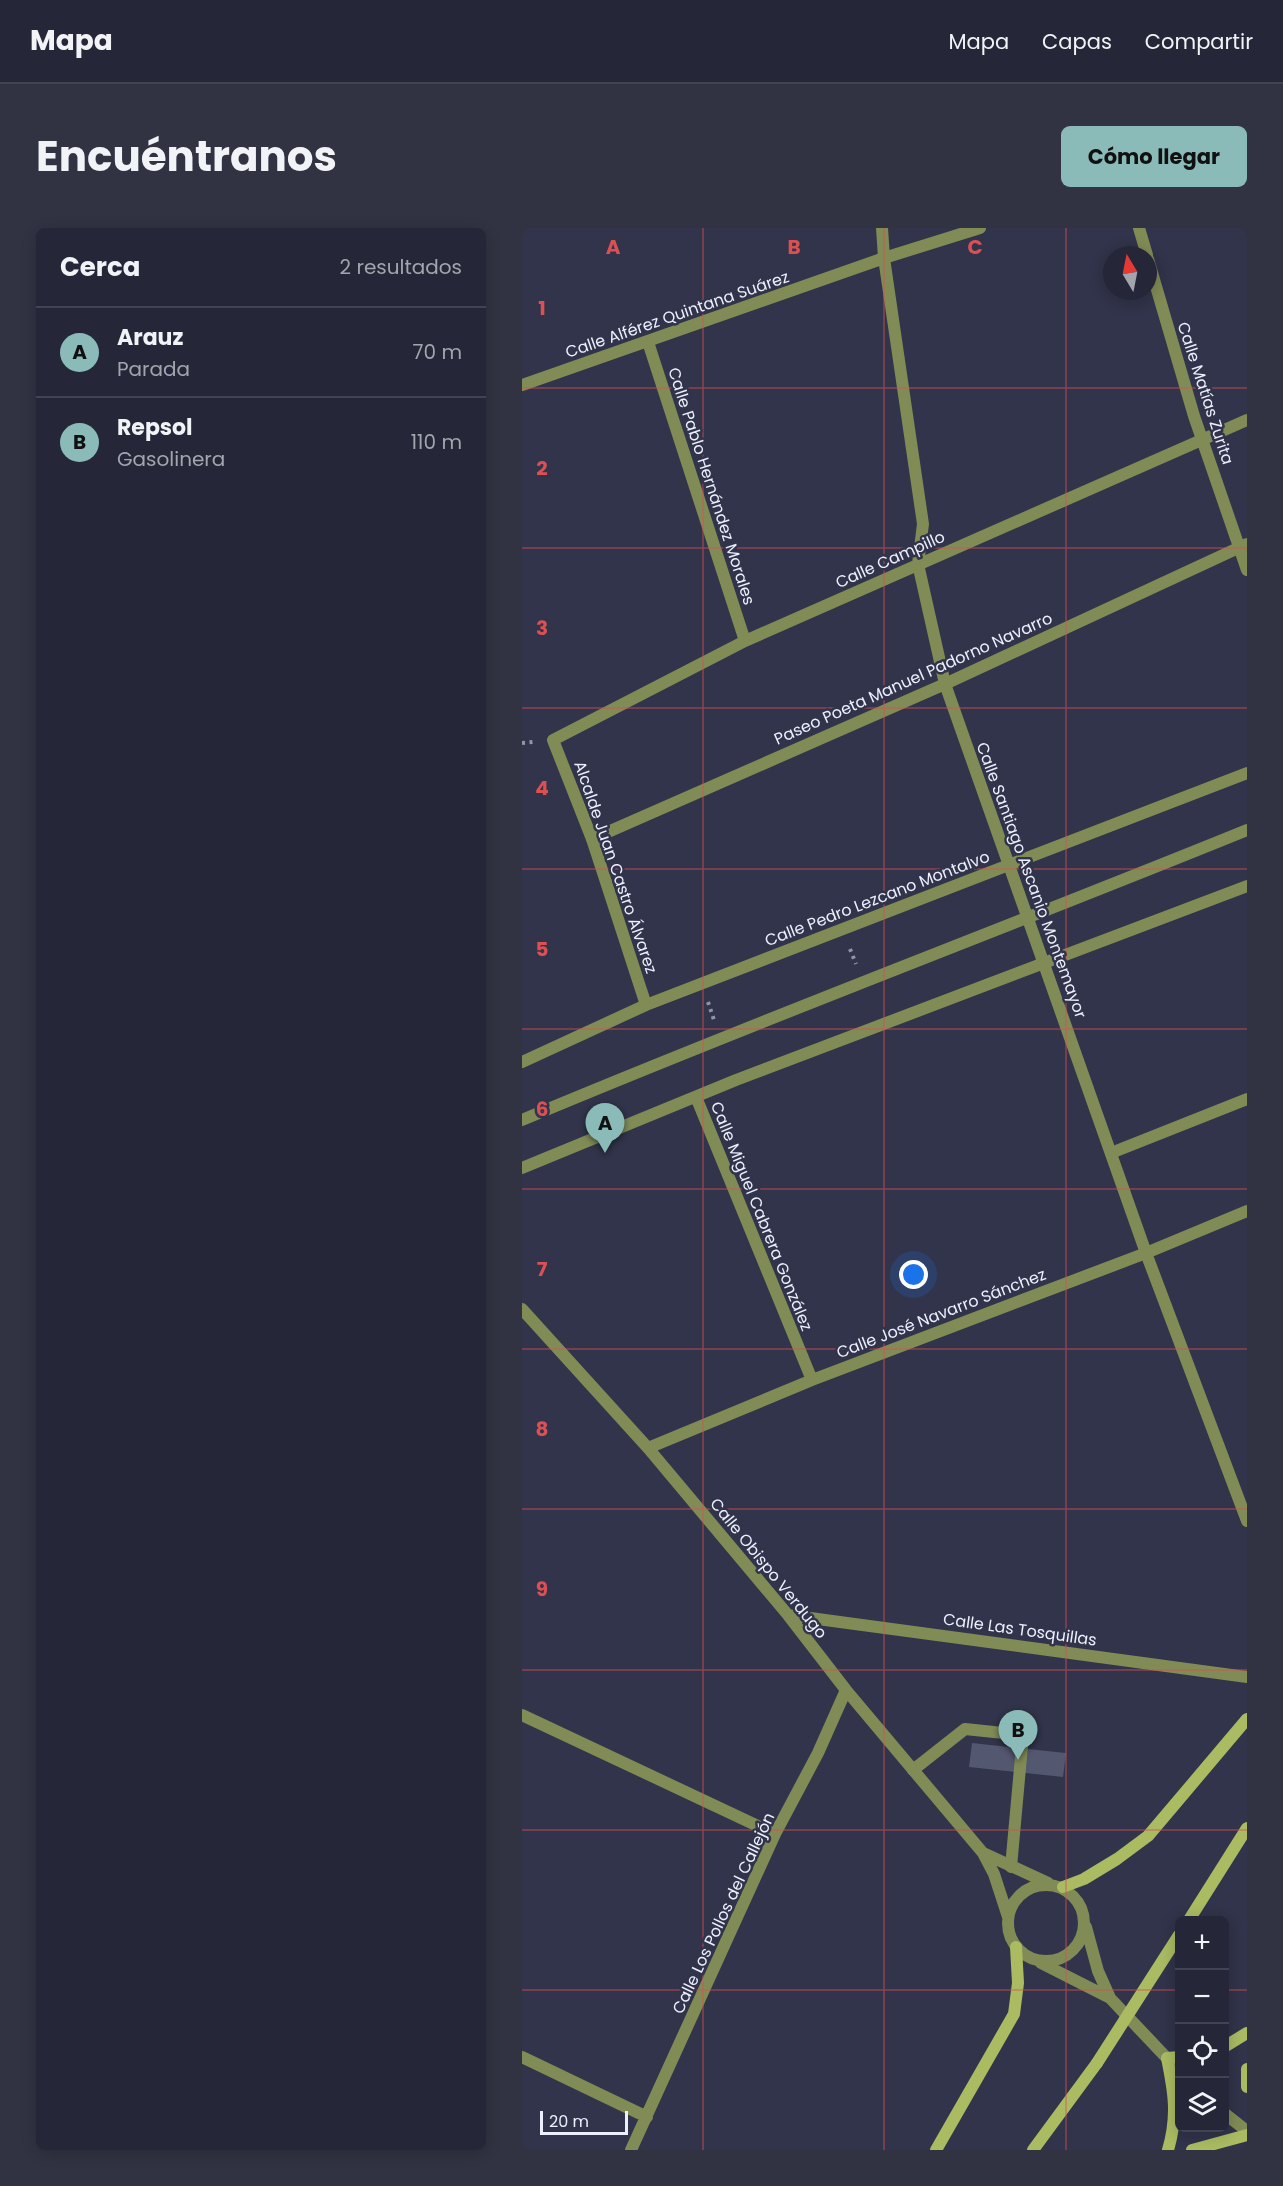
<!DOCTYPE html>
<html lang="es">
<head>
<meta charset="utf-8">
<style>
	body { margin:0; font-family:Poppins,sans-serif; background:#313343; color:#f1f3f6 }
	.controls { position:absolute; right:18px; bottom:18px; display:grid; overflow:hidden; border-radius:9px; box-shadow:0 3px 15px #0003 }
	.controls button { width:54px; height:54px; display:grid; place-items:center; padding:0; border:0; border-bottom:2px solid #424453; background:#252738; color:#f1f3f6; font:30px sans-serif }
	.compass { position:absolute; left:581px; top:18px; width:54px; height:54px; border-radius:50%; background:#252738; box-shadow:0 3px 15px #0003; rotate:350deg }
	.scale { position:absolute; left:18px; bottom:15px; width:88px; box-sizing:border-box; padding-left:6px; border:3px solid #eceffd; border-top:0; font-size:16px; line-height:21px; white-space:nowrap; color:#eceffd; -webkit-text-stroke:4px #31344a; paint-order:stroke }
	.you { position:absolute; left:392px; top:1047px; width:21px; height:21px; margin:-15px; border:4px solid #fff; border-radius:50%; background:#1a73e8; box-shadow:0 0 0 9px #1a73e833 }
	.badge { display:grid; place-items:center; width:39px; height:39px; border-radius:50%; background:#8bbbb9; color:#111; font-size:20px; font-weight:700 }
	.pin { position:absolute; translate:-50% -50px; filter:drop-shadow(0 2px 3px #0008) }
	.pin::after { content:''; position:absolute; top:32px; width:21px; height:18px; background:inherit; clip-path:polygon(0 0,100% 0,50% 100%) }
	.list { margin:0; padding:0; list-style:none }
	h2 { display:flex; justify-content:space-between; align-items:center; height:78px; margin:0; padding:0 24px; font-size:26px }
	h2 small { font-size:20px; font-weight:400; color:#a3a5ae }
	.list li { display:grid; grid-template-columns:39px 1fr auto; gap:18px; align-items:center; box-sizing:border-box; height:90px; padding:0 24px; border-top:2px solid #424453 }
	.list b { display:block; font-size:22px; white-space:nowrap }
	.list p { margin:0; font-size:20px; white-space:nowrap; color:#a3a5ae }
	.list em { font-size:20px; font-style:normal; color:#a3a5ae }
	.icon { flex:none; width:33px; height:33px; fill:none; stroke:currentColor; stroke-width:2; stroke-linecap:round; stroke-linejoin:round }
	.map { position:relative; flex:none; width:725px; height:1922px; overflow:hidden; border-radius:9px }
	header { display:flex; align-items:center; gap:36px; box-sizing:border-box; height:84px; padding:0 30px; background:#252738; border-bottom:2px solid #424453 }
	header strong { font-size:28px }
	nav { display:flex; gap:33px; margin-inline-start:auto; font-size:21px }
	.intro { display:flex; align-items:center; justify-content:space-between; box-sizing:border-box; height:144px; padding:0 36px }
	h1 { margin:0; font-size:42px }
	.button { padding:15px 27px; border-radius:9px; background:#8bbbb9; color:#111; font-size:21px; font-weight:700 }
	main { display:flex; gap:36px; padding:0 36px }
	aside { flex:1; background:#252738; border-radius:9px; box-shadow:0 3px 15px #0003 }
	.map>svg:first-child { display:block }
</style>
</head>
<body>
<header>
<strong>Mapa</strong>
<nav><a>Mapa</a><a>Capas</a><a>Compartir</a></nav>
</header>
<div class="intro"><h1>Encuéntranos</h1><a class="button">Cómo llegar</a></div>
<main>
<aside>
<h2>Cerca<small>2 resultados</small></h2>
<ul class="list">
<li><span class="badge">A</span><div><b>Arauz</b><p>Parada</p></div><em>70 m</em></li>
<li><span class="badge">B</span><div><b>Repsol</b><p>Gasolinera</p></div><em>110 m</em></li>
</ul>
</aside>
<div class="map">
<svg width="725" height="1922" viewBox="0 0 725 1922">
	<rect width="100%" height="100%" fill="#31344a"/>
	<!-- building -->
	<path fill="#53576f" d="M450 1515 544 1525 541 1549 447 1539Z"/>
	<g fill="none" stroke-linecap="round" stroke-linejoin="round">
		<!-- path -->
		<path stroke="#9295a7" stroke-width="4" stroke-dasharray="3 4.5" stroke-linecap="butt" d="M0 515 11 514
			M328 721 334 736
			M186 774 192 792"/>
		<!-- service -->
		<path stroke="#808b55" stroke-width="12" d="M589 925 725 871
			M391 1542 443 1501 501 1507 489 1639"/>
		<!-- pedestrian -->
		<path stroke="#808b55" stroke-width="12" d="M70 611 423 456 725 316
			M0 892C240 791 484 700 725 602"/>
		<!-- minor -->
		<path stroke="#808b55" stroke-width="12" d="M360 0 362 30 401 296 396 336 423 456 624 1025 725 1293
			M617 0 625 27
			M626 31 672 188 725 342
			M126 114 223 413
			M0 157 362 30 458 0
			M124 777 70 611 31 512 223 413 725 192
			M0 834 124 777 725 545
			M174 869 290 1152
			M0 940 214 852 725 658
			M0 1081 126 1220 266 1387 324 1462 461 1625 472 1646 486 1689
			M126 1220 290 1152 624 1025 725 983
			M266 1387 725 1449
			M0 1487 253 1606
			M461 1625 526 1655
			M486 1695a38 38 0 1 1 76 0a38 38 0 1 1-76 0Z
			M564 1699 576 1743 588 1770
			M519 1735 588 1770 658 1844
			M0 1829 125 1889
			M702 1885 725 1903
			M109 1922 253 1606 296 1525 324 1462"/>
		<!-- secondary -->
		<path stroke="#aabb62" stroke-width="12" d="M541 1659 562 1651 595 1631 626 1608 725 1491
			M667 1692 725 1600
			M702 1819 725 1805
			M725 1841V1859
			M414 1922 492 1786 496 1755 494 1719
			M511 1922 575 1835
			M646 1922C656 1888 652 1864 645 1830L658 1829
			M670 1922 725 1907"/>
		<!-- secondary-bridge -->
		<path stroke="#aabb62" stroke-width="12" d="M575 1835 657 1707"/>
	</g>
	<!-- grid -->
	<path fill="none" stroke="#da5053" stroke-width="1.5" stroke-opacity="0.55" d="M181 0V1922M362 0V1922M544 0V1922M0 160H725M0 320H725M0 480H725M0 641H725M0 801H725M0 961H725M0 1121H725M0 1281H725M0 1442H725M0 1602H725M0 1762H658M702 1762H725"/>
	<g text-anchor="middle" stroke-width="5" stroke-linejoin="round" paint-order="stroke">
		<!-- street labels -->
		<g font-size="16" fill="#eceffd" stroke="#31344a">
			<text transform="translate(155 86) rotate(-19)" y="6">Calle Alférez Quintana Suárez</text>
			<text transform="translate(684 165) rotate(72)" y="6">Calle Matías Zurita</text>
			<text transform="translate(190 258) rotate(72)" y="6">Calle Pablo Hernández Morales</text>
			<text transform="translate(368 331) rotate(-24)" y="6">Calle Campillo</text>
			<text transform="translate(391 450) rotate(-24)" y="6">Paseo Poeta Manuel Padorno Navarro</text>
			<text transform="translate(94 639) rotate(71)" y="6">Alcalde Juan Castro Álvarez</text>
			<text transform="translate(510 652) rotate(70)" y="6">Calle Santiago Ascanio Montemayor</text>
			<text transform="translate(355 670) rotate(-21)" y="6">Calle Pedro Lezcano Montalvo</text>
			<text transform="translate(240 988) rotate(68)" y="6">Calle Miguel Cabrera González</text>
			<text transform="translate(419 1085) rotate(-21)" y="6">Calle José Navarro Sánchez</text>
			<text transform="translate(247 1340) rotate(51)" y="6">Calle Obispo Verdugo</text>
			<text transform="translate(498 1401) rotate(8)" y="6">Calle Las Tosquillas</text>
			<text transform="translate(201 1685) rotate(-65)" y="6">Calle Los Pollos del Callejón</text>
		</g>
	</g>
	<g font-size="20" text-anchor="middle" font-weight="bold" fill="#da5053" stroke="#31344a" stroke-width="5" stroke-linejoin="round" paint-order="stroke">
		<text x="91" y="26">A</text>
		<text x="272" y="26">B</text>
		<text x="453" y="26">C</text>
		<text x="20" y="87">1</text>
		<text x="20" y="247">2</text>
		<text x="20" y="407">3</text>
		<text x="20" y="567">4</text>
		<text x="20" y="728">5</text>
		<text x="20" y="888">6</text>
		<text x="20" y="1048">7</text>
		<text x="20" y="1208">8</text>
		<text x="20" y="1368">9</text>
	</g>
</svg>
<div class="controls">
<button>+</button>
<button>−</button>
<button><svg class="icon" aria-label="locate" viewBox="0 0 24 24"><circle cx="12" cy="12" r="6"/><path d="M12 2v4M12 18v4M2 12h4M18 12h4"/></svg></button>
<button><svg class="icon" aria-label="layers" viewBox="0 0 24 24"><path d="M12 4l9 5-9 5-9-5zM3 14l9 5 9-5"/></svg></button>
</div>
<svg class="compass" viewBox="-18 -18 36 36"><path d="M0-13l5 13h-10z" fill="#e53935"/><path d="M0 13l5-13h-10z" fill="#a3a5ae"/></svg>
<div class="scale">20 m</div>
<div class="you"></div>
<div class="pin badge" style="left:83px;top:925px">A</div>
<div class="pin badge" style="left:496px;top:1532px">B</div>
</div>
</main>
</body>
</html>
